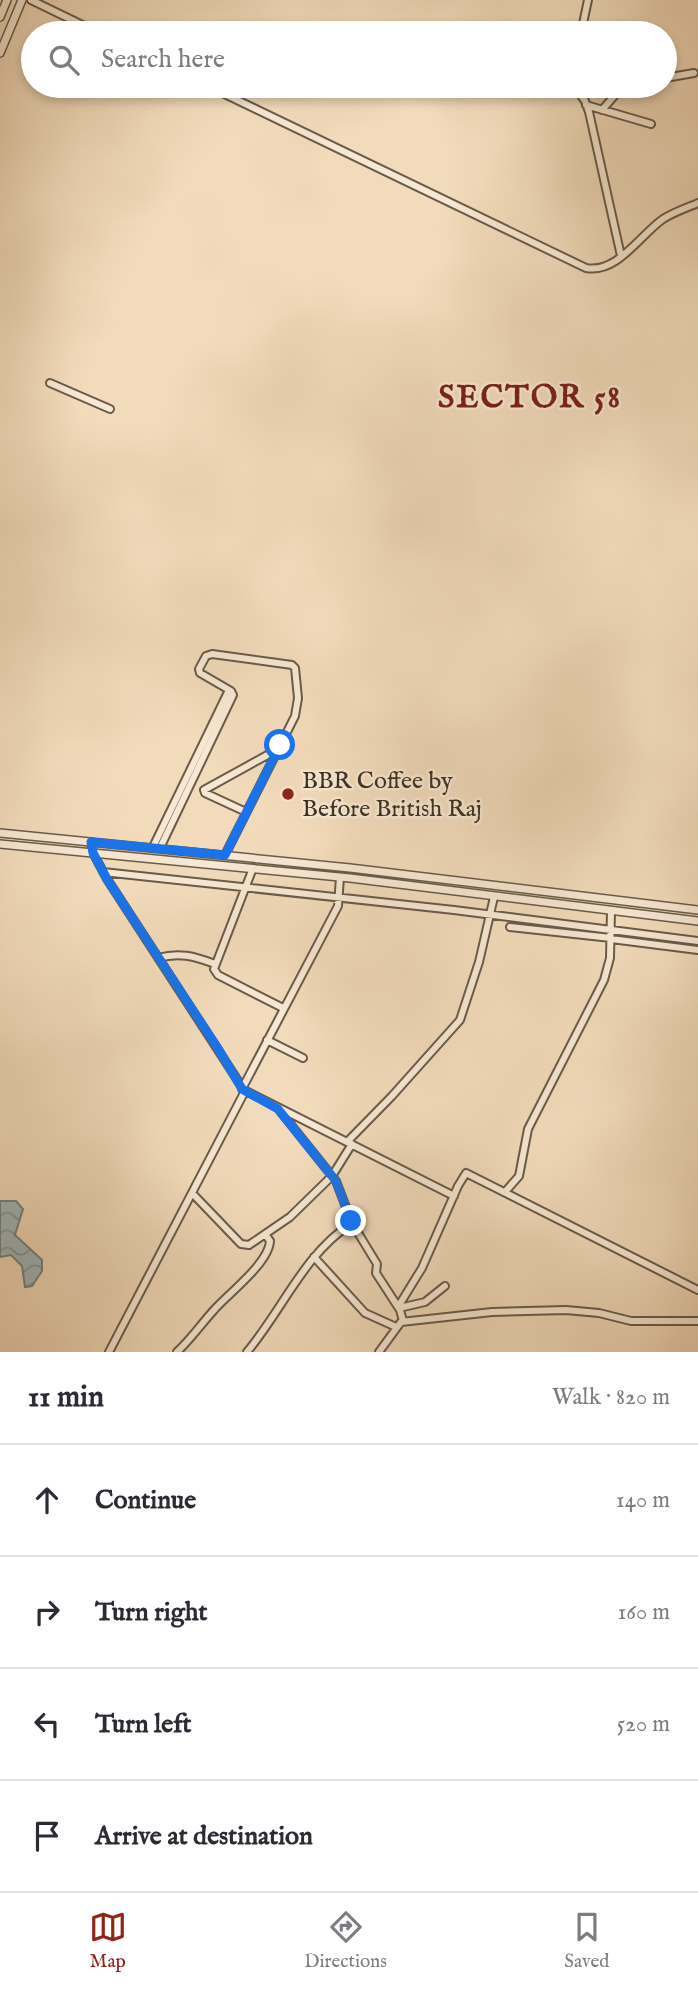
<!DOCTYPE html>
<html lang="en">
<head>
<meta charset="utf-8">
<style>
	body { margin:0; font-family:"IM FELL English",serif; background:#f2f2f3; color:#2b2b33 }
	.stop { position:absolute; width:21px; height:21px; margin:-16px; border:5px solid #1a73e8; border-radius:50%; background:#fff }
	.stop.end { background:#1a73e8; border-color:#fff; box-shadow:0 2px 7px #0008 }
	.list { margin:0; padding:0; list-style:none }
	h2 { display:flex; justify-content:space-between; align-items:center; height:91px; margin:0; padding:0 28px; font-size:30px }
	h2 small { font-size:23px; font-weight:400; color:#7c7c81 }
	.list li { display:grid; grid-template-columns:46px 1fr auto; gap:21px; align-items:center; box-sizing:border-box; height:112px; padding:0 28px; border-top:2px solid #e1e1e2 }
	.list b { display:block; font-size:26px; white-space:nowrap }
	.list em { font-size:23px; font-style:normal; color:#7c7c81 }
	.icon { flex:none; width:38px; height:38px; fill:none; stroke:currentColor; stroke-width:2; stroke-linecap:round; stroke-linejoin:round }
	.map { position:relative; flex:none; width:698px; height:1352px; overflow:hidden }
	.search { position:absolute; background:#fff; box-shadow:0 4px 10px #0003; left:21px; right:21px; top:21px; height:77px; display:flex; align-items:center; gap:18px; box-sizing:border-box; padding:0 24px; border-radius:38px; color:#7c7c81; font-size:26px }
	.sheet { height:539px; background:#fff }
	nav { display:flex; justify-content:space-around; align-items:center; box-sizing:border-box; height:98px; border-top:2px solid #e1e1e2; background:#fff; font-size:19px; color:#7c7c81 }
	nav a { display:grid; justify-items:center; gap:4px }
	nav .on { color:#8f2418 }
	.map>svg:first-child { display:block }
</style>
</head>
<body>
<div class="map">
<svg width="698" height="1352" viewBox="0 0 698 1352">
	<defs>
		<pattern id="water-waves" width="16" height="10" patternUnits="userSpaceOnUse" patternTransform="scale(1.75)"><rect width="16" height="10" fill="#a0b8bc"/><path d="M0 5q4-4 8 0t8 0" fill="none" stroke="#849698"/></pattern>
	</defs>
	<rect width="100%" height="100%" fill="#f2dbbb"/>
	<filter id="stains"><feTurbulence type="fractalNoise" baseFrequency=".00286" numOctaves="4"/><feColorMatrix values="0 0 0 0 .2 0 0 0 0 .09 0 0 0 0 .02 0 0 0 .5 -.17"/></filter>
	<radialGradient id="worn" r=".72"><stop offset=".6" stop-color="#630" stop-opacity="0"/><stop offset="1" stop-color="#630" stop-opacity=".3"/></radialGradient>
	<!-- water -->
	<path fill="url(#water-waves)" stroke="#78827f" stroke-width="2" d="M0 1201H16L23 1209 15 1235 42 1260V1271L32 1286 25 1287 22 1266 11 1255 0 1257Z"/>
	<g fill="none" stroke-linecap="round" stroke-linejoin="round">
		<defs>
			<path id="minor" d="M31 0 99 33
				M581 33 588 0
				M665 78 694 73
				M208 86 586 268C617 274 640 235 663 219 674 212 686 208 698 203
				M574 86 585 101 589 112 621 256
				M586 105 651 124
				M602 110 623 86
				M50 383 110 409
				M246 812 205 793 204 790 271 753 276 746
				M91 842 92 851 107 879 244 1090 454 1196
				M153 847 229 690
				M160 848 233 695 231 691 200 673 199 669 206 656 212 654 292 665 295 668 298 698 295 716 225 855
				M253 868 214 969 218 975 283 1008
				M103 872 454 910 698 941
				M510 927 611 938
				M611 939 698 950
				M158 958C179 952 194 956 215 964
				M267 1040 303 1058
				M242 1089 338 906 340 877
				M280 1111 336 1181 352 1223 377 1264 376 1273 400 1310 403 1321
				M347 1142 392 1096 460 1020 479 962 494 897
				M505 1192 519 1176 528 1129 604 980 610 958 611 911
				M192 1193 241 1244 249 1245 290 1217 332 1176 352 1144
				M314 1257 365 1313 396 1327
				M398 1307 422 1268 458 1186 466 1173 698 1290
				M399 1308 425 1302 445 1286
				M109 1352 245 1091
				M177 1352C191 1339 202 1323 214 1310 228 1294 269 1263 270 1241L265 1234
				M247 1352C283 1309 304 1254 352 1223
				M379 1352 401 1322 492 1312 566 1310 599 1313 631 1321H698"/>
			<path id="tertiary" d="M0 17 7 0
				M0 53 22 0
				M0 833 350 868 698 910
				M0 844 350 878 698 921"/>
		</defs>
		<!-- minor casing -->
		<use href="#minor" stroke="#695b49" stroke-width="10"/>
		<!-- tertiary casing -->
		<use href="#tertiary" stroke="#695b49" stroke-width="10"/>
		<!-- minor -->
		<use href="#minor" stroke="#f7e8d3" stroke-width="6"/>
		<!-- tertiary -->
		<use href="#tertiary" stroke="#f7e8d3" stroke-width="7"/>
	</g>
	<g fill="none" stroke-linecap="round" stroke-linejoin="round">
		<!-- route -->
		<path stroke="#1a73e8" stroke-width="9" d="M280 745 225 855 91 842 93 853 107 879 219 1050 242 1089 278 1109 336 1181 351 1221"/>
	</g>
	<!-- markers -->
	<circle fill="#8f2418" stroke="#f7e8d3" stroke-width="2.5" cx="288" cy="794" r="7"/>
	<g text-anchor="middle" stroke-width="5" stroke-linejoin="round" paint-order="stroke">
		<!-- poi labels -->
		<g font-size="24" fill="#3b3023" stroke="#f7e8d3" text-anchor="start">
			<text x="302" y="788">BBR Coffee by<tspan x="302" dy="28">Before British Raj</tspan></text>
		</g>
		<!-- district labels -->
		<g font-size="32" font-weight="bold" letter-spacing="2" fill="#7a1f14" stroke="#f7e8d3">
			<text x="530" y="407">SECTOR 58</text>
		</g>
	</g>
	<rect width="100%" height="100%" filter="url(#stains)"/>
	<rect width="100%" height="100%" fill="url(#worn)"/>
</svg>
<div class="stop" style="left:280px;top:745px"></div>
<div class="stop end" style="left:351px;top:1221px"></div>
<div class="search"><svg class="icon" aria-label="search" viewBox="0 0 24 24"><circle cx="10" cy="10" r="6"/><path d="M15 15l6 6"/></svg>Search here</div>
</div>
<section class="sheet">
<h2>11 min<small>Walk · 820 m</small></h2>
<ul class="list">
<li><svg class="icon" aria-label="ahead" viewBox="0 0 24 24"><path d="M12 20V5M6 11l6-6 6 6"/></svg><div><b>Continue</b></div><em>140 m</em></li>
<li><svg class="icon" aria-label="right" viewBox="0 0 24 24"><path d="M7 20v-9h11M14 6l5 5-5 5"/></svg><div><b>Turn right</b></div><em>160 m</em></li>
<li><svg class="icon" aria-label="left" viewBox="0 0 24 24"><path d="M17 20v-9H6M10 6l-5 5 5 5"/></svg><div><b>Turn left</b></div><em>520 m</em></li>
<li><svg class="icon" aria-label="arrive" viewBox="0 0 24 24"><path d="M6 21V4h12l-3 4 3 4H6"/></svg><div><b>Arrive at destination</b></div></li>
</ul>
</section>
<nav>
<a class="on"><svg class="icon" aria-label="map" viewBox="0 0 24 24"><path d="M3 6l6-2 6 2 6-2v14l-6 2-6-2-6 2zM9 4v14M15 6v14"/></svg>Map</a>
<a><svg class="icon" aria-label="directions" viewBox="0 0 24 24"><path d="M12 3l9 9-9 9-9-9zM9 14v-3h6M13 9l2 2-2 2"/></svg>Directions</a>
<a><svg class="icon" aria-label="saved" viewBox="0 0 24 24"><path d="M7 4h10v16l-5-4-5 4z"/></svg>Saved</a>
</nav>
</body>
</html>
